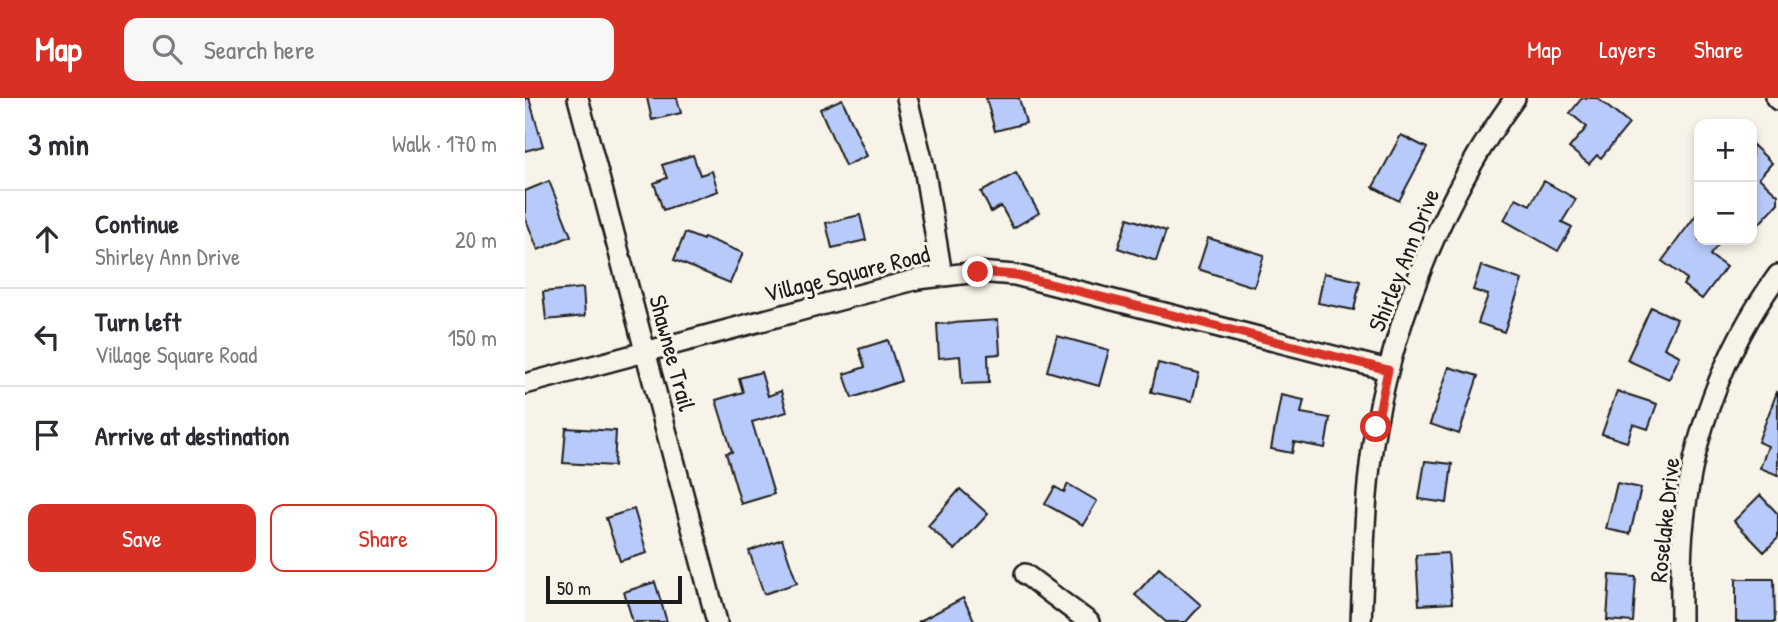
<!DOCTYPE html>
<html lang="en">
<head>
<meta charset="utf-8">
<style>
	body { margin:0; font-family:"Patrick Hand",sans-serif; background:#f7f7f7; color:#2b2b33 }
	.controls { position:absolute; right:21px; top:21px; display:grid; overflow:hidden; border-radius:14px; box-shadow:0 4px 10px #0003 }
	.controls button { width:63px; height:63px; display:grid; place-items:center; padding:0; border:0; border-bottom:2px solid #e1e1e2; background:#fff; color:#2b2b33; font:35px sans-serif }
	.scale { position:absolute; left:21px; bottom:18px; width:136px; box-sizing:border-box; padding-left:7px; border:4px solid #1c1c1c; border-top:0; font-size:19px; line-height:24px; white-space:nowrap; color:#1c1c1c; -webkit-text-stroke:5px #f7f3e8; paint-order:stroke }
	.stop { position:absolute; width:21px; height:21px; margin:-16px; border:5px solid #d93025; border-radius:50%; background:#fff }
	.stop.end { background:#d93025; border-color:#fff; box-shadow:0 2px 7px #0008 }
	.list { margin:0; padding:0; list-style:none }
	h2 { display:flex; justify-content:space-between; align-items:center; height:91px; margin:0; padding:0 28px; font-size:30px }
	h2 small { font-size:23px; font-weight:400; color:#7c7c81 }
	.list li { display:grid; grid-template-columns:46px 1fr auto; gap:21px; align-items:center; box-sizing:border-box; height:98px; padding:0 28px; border-top:2px solid #e1e1e2 }
	.list b { display:block; font-size:26px; white-space:nowrap }
	.list p { margin:0; font-size:23px; white-space:nowrap; color:#7c7c81 }
	.list em { font-size:23px; font-style:normal; color:#7c7c81 }
	.actions { display:flex; gap:14px; padding:21px 28px }
	.actions a { flex:1; padding:16px 0; border:2px solid #d93025; border-radius:14px; text-align:center; font-size:24px; color:#d93025 }
	.actions .main { background:#d93025; color:#fff }
	.icon { flex:none; width:38px; height:38px; fill:none; stroke:currentColor; stroke-width:2; stroke-linecap:round; stroke-linejoin:round }
	.map { position:relative; flex:none; width:1253px; height:524px; overflow:hidden }
	header { display:flex; align-items:center; gap:42px; box-sizing:border-box; height:98px; padding:0 35px; background:#d93025; color:#fff }
	header strong { font-size:33px }
	nav { display:flex; gap:38px; margin-inline-start:auto; font-size:24px }
	.search { width:490px; height:63px; background:#f7f7f7; display:flex; align-items:center; gap:18px; box-sizing:border-box; padding:0 24px; border-radius:14px; color:#7c7c81; font-size:26px }
	main { display:flex }
	aside { flex:1; background:#fff }
	.map>svg:first-child { display:block }
</style>
</head>
<body>
<header>
<strong>Map</strong>
<div class="search"><svg class="icon" aria-label="search" viewBox="0 0 24 24"><circle cx="10" cy="10" r="6"/><path d="M15 15l6 6"/></svg>Search here</div>
<nav><a>Map</a><a>Layers</a><a>Share</a></nav>
</header>
<main>
<aside>
<h2>3 min<small>Walk · 170 m</small></h2>
<ul class="list">
<li><svg class="icon" aria-label="ahead" viewBox="0 0 24 24"><path d="M12 20V5M6 11l6-6 6 6"/></svg><div><b>Continue</b><p>Shirley Ann Drive</p></div><em>20 m</em></li>
<li><svg class="icon" aria-label="left" viewBox="0 0 24 24"><path d="M17 20v-9H6M10 6l-5 5 5 5"/></svg><div><b>Turn left</b><p>Village Square Road</p></div><em>150 m</em></li>
<li><svg class="icon" aria-label="arrive" viewBox="0 0 24 24"><path d="M6 21V4h12l-3 4 3 4H6"/></svg><div><b>Arrive at destination</b></div></li>
</ul>
<div class="actions"><a class="main">Save</a><a>Share</a></div>
</aside>
<div class="map">
<svg width="1253" height="524" viewBox="0 0 1253 524">
	<rect width="100%" height="100%" fill="#f7f3e8"/>
	<filter id="ink" filterUnits="userSpaceOnUse"><feTurbulence type="fractalNoise" baseFrequency=".0143" numOctaves="2"/><feDisplacementMap in="SourceGraphic" scale="14" xChannelSelector="R" yChannelSelector="G"/><feConvolveMatrix kernelMatrix="1 2 1 2 8 2 1 2 1" color-interpolation-filters="sRGB"/></filter>
	<g filter="url(#ink)">
		<!-- building -->
		<path fill="#b7caf9" stroke="#1c1c1c" stroke-width="2" d="M0 0H4L18 48 0 53Z
			M122 0H152L156 15 127 22Z
			M461 0H494L501 25 470 33Z
			M1057 0H1072L1104 26 1076 60 1072 57 1064 66 1044 50 1062 29 1045 15Z
			M317 1 342 58 320 68 295 11Z
			M876 37 902 50 874 103 848 89Z
			M1227 46 1247 65 1234 80 1253 97V105L1234 126 1227 119Z
			M168 57 175 77 187 73 193 93 138 112 129 85 142 80 137 67Z
			M491 75 514 115 488 130 476 108 466 114 456 94Z
			M24 83 46 138 13 152 0 119V93Z
			M1019 83 1051 101 1037 124 1047 129 1033 153 979 122 991 100 1005 107Z
			M1174 113V142H1197L1185 157 1201 169 1177 201 1158 187 1162 181 1137 163Z
			M335 117 341 142 307 150 301 125Z
			M603 120 641 133 631 163 593 150Z
			M160 135 178 142 179 139 218 155 205 185 149 162Z
			M683 140 739 157 729 189 673 171Z
			M956 168 997 182 979 234 953 225 963 197 948 192Z
			M799 175 835 183 829 212 793 205Z
			M58 190 60 218 21 222 18 194Z
			M1126 209 1152 221 1139 250 1155 258 1144 281 1102 262Z
			M473 222 475 256 463 257 464 285 437 286 435 258 414 260 412 226Z
			M532 238 584 252 574 288 522 273Z
			M363 242 376 283 327 300 319 276 340 269 334 251Z
			M633 265 674 275 667 303 626 294Z
			M924 269 953 278 934 336 905 326Z
			M236 274 243 298 256 293 262 314 227 324 249 396 216 406 201 355 207 354 191 302 218 294 214 280Z
			M1092 293 1132 306 1123 331 1108 326 1102 344 1077 336Z
			M1252 294 1253 295V377L1235 370 1243 348 1233 344Z
			M756 297 779 302 776 315 805 320 800 350 769 344 767 355 746 351Z
			M41 330 91 333 89 368 38 365Z
			M900 363 927 366 922 405 894 401Z
			M1092 385 1116 390 1105 436 1081 431Z
			M543 386 572 403 558 427 520 406 530 389 539 394Z
			M435 391 463 416 430 452 403 428Z
			M1235 397 1253 416V440L1239 454 1209 423Z
			M109 411 122 455 95 463 81 420Z
			M257 441 272 485 239 496 224 453Z
			M923 455 927 505 894 507 891 457Z
			M634 470 676 507 661 524H641L610 497Z
			M1085 477 1111 479 1108 524 1082 522Z
			M1211 481H1249L1250 524H1211Z
			M130 484 142 524H108L99 494Z
			M438 500 450 524H393Z"/>
		<g fill="none" stroke-linecap="round" stroke-linejoin="round">
			<defs>
				<path id="street" d="M53 0 192 524
					M382 0 399 69 417 177
					M1251 0 1253 2
					M0 286 393 181 453 174 490 177 863 272
					M500 476 564 524
					M836 524C839 459 839 392 851 327 873 211 920 96 990 0
					M1156 524C1156 494 1155 463 1158 433 1166 341 1198 252 1253 177"/>
			</defs>
			<!-- street casing -->
			<use href="#street" stroke="#1c1c1c" stroke-width="24"/>
			<!-- street -->
			<use href="#street" stroke="#f7f3e8" stroke-width="19"/>
		</g>
	</g>
	<g fill="none" stroke-linecap="round" stroke-linejoin="round" filter="url(#ink)">
		<!-- route -->
		<path stroke="#d93025" stroke-width="9" d="M453 174 490 177 863 272 851 329"/>
	</g>
	<g text-anchor="middle" stroke-width="6" stroke-linejoin="round" paint-order="stroke">
		<!-- street labels -->
		<g font-size="24" fill="#1c1c1c" stroke="#f7f3e8">
			<text transform="translate(879 162) rotate(-68)" y="8">Shirley Ann Drive</text>
			<text transform="translate(322 176) rotate(-14)" y="8">Village Square Road</text>
			<text transform="translate(147 255) rotate(75)" y="8">Shawnee Trail</text>
			<text transform="translate(1140 422) rotate(-84)" y="8">Roselake Drive</text>
		</g>
	</g>
</svg>
<div class="controls">
<button>+</button>
<button>−</button>
</div>
<div class="scale">50 m</div>
<div class="stop" style="left:851px;top:329px"></div>
<div class="stop end" style="left:453px;top:174px"></div>
</div>
</main>
</body>
</html>
